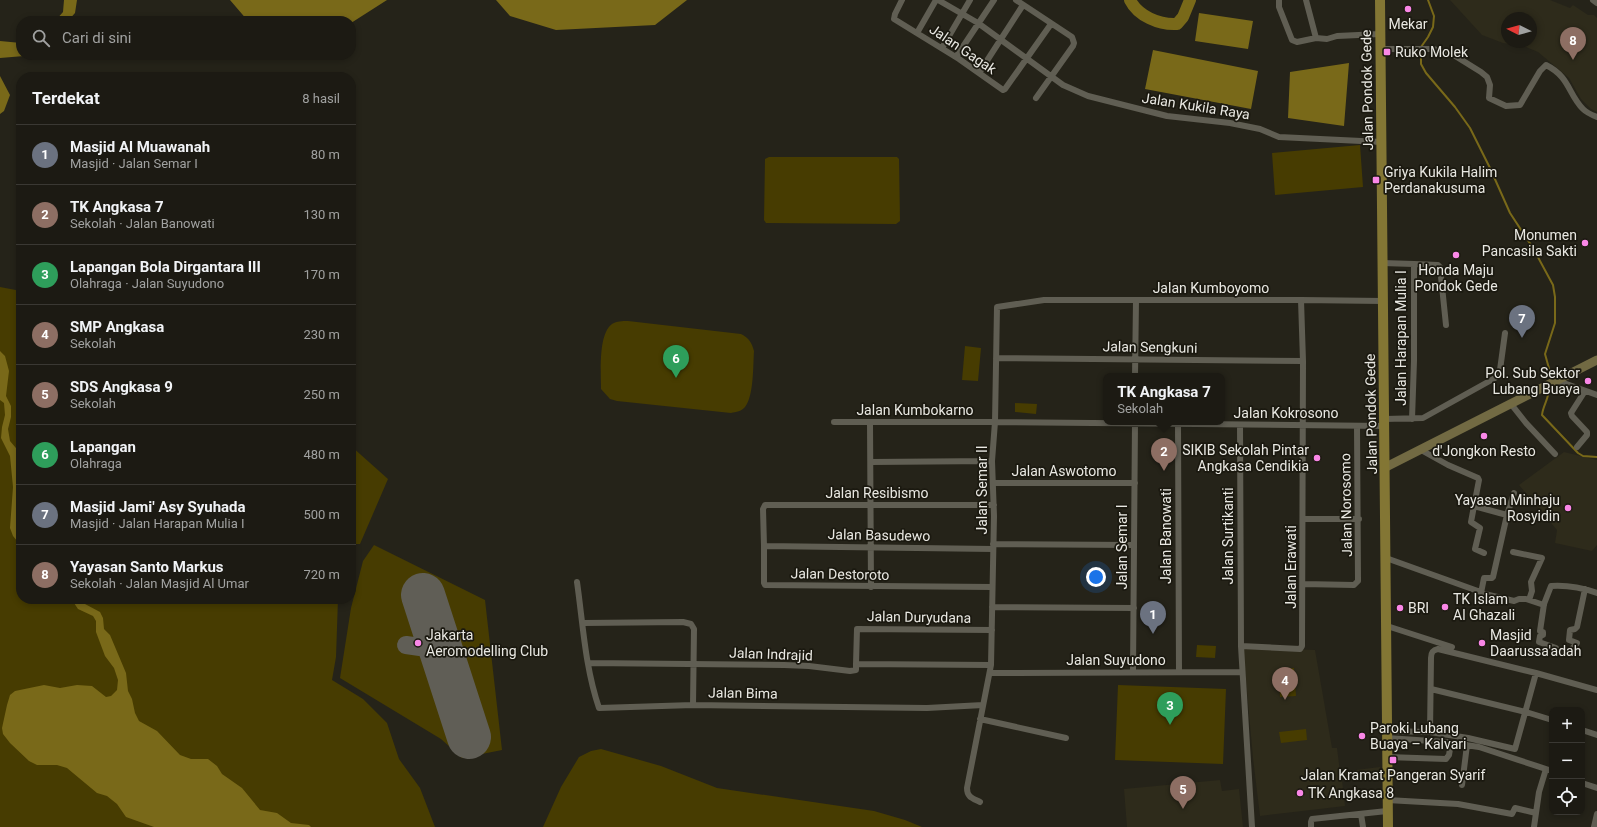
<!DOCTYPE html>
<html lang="id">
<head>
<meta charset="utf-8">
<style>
	body { margin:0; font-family:Roboto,sans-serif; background:#25231c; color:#f1f3f6 }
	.controls { position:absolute; right:12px; bottom:12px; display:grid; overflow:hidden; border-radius:8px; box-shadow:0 2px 6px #0003 }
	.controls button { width:36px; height:36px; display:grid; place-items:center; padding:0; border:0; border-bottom:1px solid #3a3833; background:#1c1a13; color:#f1f3f6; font:20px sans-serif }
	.compass { position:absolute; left:1501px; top:12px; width:36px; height:36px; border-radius:50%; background:#1c1a13; box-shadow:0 2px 6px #0003; rotate:276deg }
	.you { position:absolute; left:1096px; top:577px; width:14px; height:14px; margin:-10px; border:3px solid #fff; border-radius:50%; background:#1a73e8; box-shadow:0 0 0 6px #1a73e833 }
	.badge { display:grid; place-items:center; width:26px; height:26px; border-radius:50%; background:#0f766e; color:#fff; font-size:13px; font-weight:700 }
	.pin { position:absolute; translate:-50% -33px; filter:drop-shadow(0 1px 2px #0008) }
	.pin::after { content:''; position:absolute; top:21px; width:14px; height:12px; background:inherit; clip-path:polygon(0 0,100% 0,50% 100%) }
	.popup { position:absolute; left:1103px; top:373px; width:122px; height:52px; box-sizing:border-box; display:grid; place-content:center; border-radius:8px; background:#1c1a13; filter:drop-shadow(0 1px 3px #0005); font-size:13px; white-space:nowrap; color:#a0a1a0 }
	.popup b { font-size:15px; color:#f1f3f6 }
	.popup::after { content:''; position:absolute; left:50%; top:100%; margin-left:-8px; border:8px solid transparent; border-top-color:#1c1a13 }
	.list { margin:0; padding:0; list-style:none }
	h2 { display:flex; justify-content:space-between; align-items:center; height:52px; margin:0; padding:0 16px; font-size:17px }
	h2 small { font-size:13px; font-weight:400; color:#a0a1a0 }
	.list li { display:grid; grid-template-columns:26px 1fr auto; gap:12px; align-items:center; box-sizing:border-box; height:60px; padding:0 16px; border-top:1px solid #3a3833 }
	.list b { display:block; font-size:15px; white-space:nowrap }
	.list p { margin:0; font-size:13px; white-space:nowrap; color:#a0a1a0 }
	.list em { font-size:13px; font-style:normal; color:#a0a1a0 }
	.icon { flex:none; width:22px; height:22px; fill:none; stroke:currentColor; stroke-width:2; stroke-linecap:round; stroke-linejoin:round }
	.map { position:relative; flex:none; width:1597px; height:827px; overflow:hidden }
	.search { position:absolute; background:#1c1a13; box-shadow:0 2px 6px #0003; left:16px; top:16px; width:340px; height:44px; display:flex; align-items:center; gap:10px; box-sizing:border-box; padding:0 14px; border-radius:16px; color:#a0a1a0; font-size:15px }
	.panel { position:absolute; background:#1c1a13; box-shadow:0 2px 6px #0003; left:16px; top:72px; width:340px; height:532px; border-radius:16px }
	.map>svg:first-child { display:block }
</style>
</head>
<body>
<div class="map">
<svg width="1597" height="827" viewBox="0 0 1597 827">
	<rect width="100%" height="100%" fill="#252319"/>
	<!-- built -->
	<path fill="#2e2b1b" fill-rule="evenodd" d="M1450 0H1550L1570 8 1573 5 1588 15H1594L1597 18V112L1591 109 1581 99 1569 78 1538 52 1526 47 1503 43 1482 35ZM1507 18H1531V42H1507Z
		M1564 452 1597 460V545L1592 551 1555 543 1557 530 1519 485Z
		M1243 647 1315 650 1332 748H1337L1340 772 1380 767 1381 775 1342 780 1345 806 1260 816 1253 758Z
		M1220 780 1222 791 1239 789 1243 827H1127L1124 789Z"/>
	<!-- green -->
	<path fill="#473c01" d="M1360 145 1363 187 1275 195 1272 153Z
		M769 157H897L899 159 900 221 896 224 766 223 764 220 765 159Z
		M0 287 21 291V599H338L336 657 332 680 363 699 387 723 399 759 420 788 435 827H0Z
		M628 321 741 334C749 338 752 343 754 351 753 365 754 396 745 407 742 411 736 412 731 413L617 401 610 399 601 389C601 373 598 334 612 324 617 321 622 321 628 321Z
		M965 346 981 348 978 381 962 380Z
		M1015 403 1037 404 1036 414 1015 412Z
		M351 446 388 479 360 544H351Z
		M374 545 485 600 502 750 462 758 441 739 340 678 351 608 363 561Z
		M1197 645 1216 646 1215 658 1196 657Z
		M1294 668 1296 696 1280 697 1278 669Z
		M1118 685 1226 689 1223 764 1115 760Z
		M1306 729 1307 740 1281 743 1279 732Z
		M601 749 661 766 717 788 874 811 905 820 922 827H543L561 787 579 757 591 751Z"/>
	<!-- water -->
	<path fill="#796919" d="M64 0H77L75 13 68 21H55L63 12Z
		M230 0H387L351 23V21H248Z
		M496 0H687L655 25 556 30 510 16Z
		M1199 13 1253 21 1248 49 1195 41Z
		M0 41 21 43V55H36L0 58Z
		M1153 50 1258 71 1251 109 1145 89Z
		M276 55H299L294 59 279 58Z
		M1349 63 1344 126 1288 118 1290 72Z
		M0 76 10 95 4 111 0 114Z
		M0 351 5 356 9 371 6 396 11 406V417L8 429 10 441 21 454V553L19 551 18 542 13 536 10 528 13 487 10 456 1 438 2 427 5 415 4 403 0 400Z
		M68 599H81L85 604 100 612 103 618 104 629 110 635 126 673 128 691 132 699 135 713 139 721 157 731 180 755 191 759H208L217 766 222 774 242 788 260 810 277 813 291 823 309 825 311 827H154L126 817 117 804 107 796 97 793 67 768 57 765H37L29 761 10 743 3 734 2 728 7 705 10 695 15 691 44 685 60 688 77 685 92 686 106 697 111 696 117 690 118 680 114 668 105 656 96 632V621L93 616 78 609 74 603Z"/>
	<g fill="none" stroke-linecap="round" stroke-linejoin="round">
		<!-- stream -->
		<path stroke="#796919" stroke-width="2" d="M1428 0 1434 16 1433 27 1428 37 1421 47V64L1426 73 1455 107 1470 128 1490 168 1510 213 1533 248 1553 285 1555 297V323L1545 354 1550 372V380
			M1549 388C1549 399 1543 405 1542 415L1578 453 1583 456 1597 457"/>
		<!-- river -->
		<path stroke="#796919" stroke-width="12" d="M1130 0C1138 16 1159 25 1177 24L1183 17 1190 0"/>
		<!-- taxiway -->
		<path stroke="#605e56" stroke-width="18" d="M406 645 441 650"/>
		<!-- runway -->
		<path stroke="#605e56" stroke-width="44" d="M423 595 469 737"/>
		<!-- minor -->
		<path stroke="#605e53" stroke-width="6" d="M902 0 895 14 894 19 959 59 1003 90 1005 89 1051 24
			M938 0 978 23 1063 85 1088 96 1167 116 1230 123 1260 129 1279 137 1382 142
			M1016 0 1072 37 1074 43 1073 46 1036 98
			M1279 0V7L1292 40 1297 42 1316 38 1327 39 1337 36 1380 34
			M1306 0 1316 38
			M1593 0 1597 3
			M917 33 936 0
			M942 48 970 0
			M1380 49H1433L1452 54 1481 72 1487 77 1490 85 1489 98 1506 106 1520 105 1540 71 1546 65C1570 77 1568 94 1583 109 1587 113 1592 115 1597 117
			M956 57 994 0
			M979 73 1023 5
			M1382 263 1414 264V361L1412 419
			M1414 264 1438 265 1440 267 1446 325
			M1301 300 1383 301
			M996 358 1303 361
			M1135 376 1136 300
			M1558 381 1597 395
			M1511 404 1526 423 1555 454
			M1385 419 1423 418 1495 378 1500 370 1505 333
			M834 422H995L1385 426
			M870 423 871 587
			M1178 424 1179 672
			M1240 425 1241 646 1252 827
			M1577 447 1587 435V432L1572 416 1571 413 1585 391
			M1421 450 1448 465 1478 478 1479 480 1474 506 1507 515
			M871 462 992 461
			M993 483H1135
			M1474 506 1471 522 1480 528 1475 549 1484 553
			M1303 519H1359
			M993 544 1134 545
			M764 546 993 549
			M1513 552 1542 558 1531 582 1532 591 1529 600
			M1386 558 1489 595 1514 601 1519 599H1526L1544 605
			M577 582C583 624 585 667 599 708L693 705 927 708 983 705
			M1303 584 1354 585 1358 581 1357 426
			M992 587 765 585 764 583V546L763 509 765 505H994
			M1585 589 1577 627 1575 629 1570 630 1569 640 1577 643C1571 650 1568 655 1557 651L1556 648 1539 642 1540 636 1543 635V632L1540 631 1544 604 1551 586C1566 585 1583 588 1597 593
			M1481 593 1484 578H1492L1493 577 1507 515 1514 493
			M992 607 1134 608
			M583 623 683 622 691 624 694 629 693 705
			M1387 626 1452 647
			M588 663 784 665 809 666 850 671 856 670V664L991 665
			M856 664 857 629 992 630
			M1133 672 1135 422
			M990 673 1242 672
			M1431 689 1526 712 1552 720
			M980 719 1066 738
			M1582 730 1597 735
			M1387 731 1430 732 1468 738 1515 749 1536 673
			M1430 732 1431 658C1431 652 1433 650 1438 649L1536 673 1597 690
			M1387 738 1446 742 1479 747 1552 771
			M1387 757 1446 759 1449 755 1451 743
			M1582 783 1597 788
			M1462 785 1467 745
			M1387 800 1458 804 1512 814 1515 808 1536 813
			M980 802C972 798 967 797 967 788L991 665 994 516 992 461 995 422 997 307 1044 300H1301L1303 361 1302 646 1300 649 1241 646
			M1361 814 1363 827
			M1311 827V822L1312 819 1387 811
			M1534 827 1539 792 1546 769
			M1594 827 1597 814"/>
		<!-- secondary -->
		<path stroke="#726a43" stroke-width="9" d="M1386 467 1597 360"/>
		<!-- primary -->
		<path stroke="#837634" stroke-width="10" d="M1380 0 1388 827"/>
	</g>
	<!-- markers -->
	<g fill="#fa87e7" stroke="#1b1910" stroke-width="1.5">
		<circle cx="1408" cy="9" r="4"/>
		<rect x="1383" y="48" width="8" height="8" rx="2"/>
		<rect x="1372" y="176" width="8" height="8" rx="2"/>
		<circle cx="1585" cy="243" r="4"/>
		<circle cx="1456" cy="255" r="4"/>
		<circle cx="1588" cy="381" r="4"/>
		<circle cx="1484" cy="436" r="4"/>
		<circle cx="1317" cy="458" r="4"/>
		<circle cx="1568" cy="508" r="4"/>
		<circle cx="1445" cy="607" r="4"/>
		<circle cx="1400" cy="608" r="4"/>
		<circle cx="418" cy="643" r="4"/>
		<circle cx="1482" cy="643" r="4"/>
		<circle cx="1362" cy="736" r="4"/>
		<rect x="1389" y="756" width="8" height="8" rx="2"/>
		<circle cx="1300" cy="793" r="4"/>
	</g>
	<g text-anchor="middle" stroke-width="3.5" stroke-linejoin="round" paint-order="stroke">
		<!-- poi labels -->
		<g font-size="14" fill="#e9e8e2" stroke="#1b1910" text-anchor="start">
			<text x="1408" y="29" text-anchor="middle">Mekar</text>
			<text x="1395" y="57">Ruko Molek</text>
			<text x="1384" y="177">Griya Kukila Halim<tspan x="1384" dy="16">Perdanakusuma</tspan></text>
			<text x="1577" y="240" text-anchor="end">Monumen<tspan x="1577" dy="16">Pancasila Sakti</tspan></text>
			<text x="1456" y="275" text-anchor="middle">Honda Maju<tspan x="1456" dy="16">Pondok Gede</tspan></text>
			<text x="1580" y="378" text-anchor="end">Pol. Sub Sektor<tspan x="1580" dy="16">Lubang Buaya</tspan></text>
			<text x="1309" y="455" text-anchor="end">SIKIB Sekolah Pintar<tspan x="1309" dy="16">Angkasa Cendikia</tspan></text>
			<text x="1484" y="456" text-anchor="middle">d'Jongkon Resto</text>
			<text x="1560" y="505" text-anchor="end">Yayasan Minhaju<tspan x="1560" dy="16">Rosyidin</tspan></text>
			<text x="1453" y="604">TK Islam<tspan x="1453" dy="16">Al Ghazali</tspan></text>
			<text x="1408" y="613">BRI</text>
			<text x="426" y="640">Jakarta<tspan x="426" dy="16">Aeromodelling Club</tspan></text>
			<text x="1490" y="640">Masjid<tspan x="1490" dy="16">Daarussa'adah</tspan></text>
			<text x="1370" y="733">Paroki Lubang<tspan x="1370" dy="16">Buaya – Kalvari</tspan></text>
			<text x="1393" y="780" text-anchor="middle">Jalan Kramat Pangeran Syarif</text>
			<text x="1308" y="798">TK Angkasa 8</text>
		</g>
		<!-- street labels -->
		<g font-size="14" fill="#e9e8e2" stroke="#1b1910">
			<text transform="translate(963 49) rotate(34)" y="5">Jalan Gagak</text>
			<text transform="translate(1367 90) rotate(-91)" y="5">Jalan Pondok Gede</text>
			<text transform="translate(1196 106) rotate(9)" y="5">Jalan Kukila Raya</text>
			<text x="1211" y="293">Jalan Kumboyomo</text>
			<text transform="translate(1401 338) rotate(-90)" y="5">Jalan Harapan Mulia I</text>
			<text transform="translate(1150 347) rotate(1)" y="5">Jalan Sengkuni</text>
			<text x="915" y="415">Jalan Kumbokarno</text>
			<text x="1286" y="418">Jalan Kokrosono</text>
			<text transform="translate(1371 414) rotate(-91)" y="5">Jalan Pondok Gede</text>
			<text x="1064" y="476">Jalan Aswotomo</text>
			<text transform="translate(982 490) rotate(-90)" y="5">Jalan Semar II</text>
			<text x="877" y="498">Jalan Resibismo</text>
			<text transform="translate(1346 505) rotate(-91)" y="5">Jalan Norosomo</text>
			<text transform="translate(879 535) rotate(1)" y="5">Jalan Basudewo</text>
			<text transform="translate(1166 536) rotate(-90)" y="5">Jalan Banowati</text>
			<text transform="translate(1228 536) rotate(-90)" y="5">Jalan Surtikanti</text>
			<text transform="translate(1122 547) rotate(-90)" y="5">Jalan Semar I</text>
			<text transform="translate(1291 567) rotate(-90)" y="5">Jalan Erawati</text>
			<text transform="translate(840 574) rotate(1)" y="5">Jalan Destoroto</text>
			<text transform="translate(919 617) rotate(1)" y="5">Jalan Duryudana</text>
			<text transform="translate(771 654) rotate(2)" y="5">Jalan Indrajid</text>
			<text x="1116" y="665">Jalan Suyudono</text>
			<text transform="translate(743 693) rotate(1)" y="5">Jalan Bima</text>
		</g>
	</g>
</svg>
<div class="controls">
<button>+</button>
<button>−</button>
<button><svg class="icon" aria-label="locate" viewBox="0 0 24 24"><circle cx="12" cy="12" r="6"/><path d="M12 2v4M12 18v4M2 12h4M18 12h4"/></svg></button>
</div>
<svg class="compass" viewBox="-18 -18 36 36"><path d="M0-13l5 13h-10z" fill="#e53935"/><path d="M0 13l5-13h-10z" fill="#a0a1a0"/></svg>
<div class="you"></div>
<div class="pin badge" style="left:1153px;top:634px;background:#6b7280">1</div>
<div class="pin badge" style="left:1164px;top:471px;background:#8d6e63">2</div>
<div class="popup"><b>TK Angkasa 7</b>Sekolah</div>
<div class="pin badge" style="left:1170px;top:725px;background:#2e9e5b">3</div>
<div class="pin badge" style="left:1285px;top:700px;background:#8d6e63">4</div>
<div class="pin badge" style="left:1183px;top:809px;background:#8d6e63">5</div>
<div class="pin badge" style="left:676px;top:378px;background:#2e9e5b">6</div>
<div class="pin badge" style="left:1522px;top:338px;background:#6b7280">7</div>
<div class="pin badge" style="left:1573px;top:60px;background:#8d6e63">8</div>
<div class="search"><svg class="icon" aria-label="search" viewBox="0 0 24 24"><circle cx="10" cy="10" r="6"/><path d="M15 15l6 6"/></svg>Cari di sini</div>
<section class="panel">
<h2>Terdekat<small>8 hasil</small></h2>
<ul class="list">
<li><span class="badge" style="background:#6b7280">1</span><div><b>Masjid Al Muawanah</b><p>Masjid · Jalan Semar I</p></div><em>80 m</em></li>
<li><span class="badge" style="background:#8d6e63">2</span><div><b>TK Angkasa 7</b><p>Sekolah · Jalan Banowati</p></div><em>130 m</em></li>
<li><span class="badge" style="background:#2e9e5b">3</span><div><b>Lapangan Bola Dirgantara III</b><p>Olahraga · Jalan Suyudono</p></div><em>170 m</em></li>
<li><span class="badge" style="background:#8d6e63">4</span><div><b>SMP Angkasa</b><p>Sekolah</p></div><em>230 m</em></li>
<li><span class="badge" style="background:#8d6e63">5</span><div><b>SDS Angkasa 9</b><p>Sekolah</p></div><em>250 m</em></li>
<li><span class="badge" style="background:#2e9e5b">6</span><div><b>Lapangan</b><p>Olahraga</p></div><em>480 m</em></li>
<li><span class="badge" style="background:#6b7280">7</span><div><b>Masjid Jami' Asy Syuhada</b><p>Masjid · Jalan Harapan Mulia I</p></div><em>500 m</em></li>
<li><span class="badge" style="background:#8d6e63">8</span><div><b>Yayasan Santo Markus</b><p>Sekolah · Jalan Masjid Al Umar</p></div><em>720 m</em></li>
</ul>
</section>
</div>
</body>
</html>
